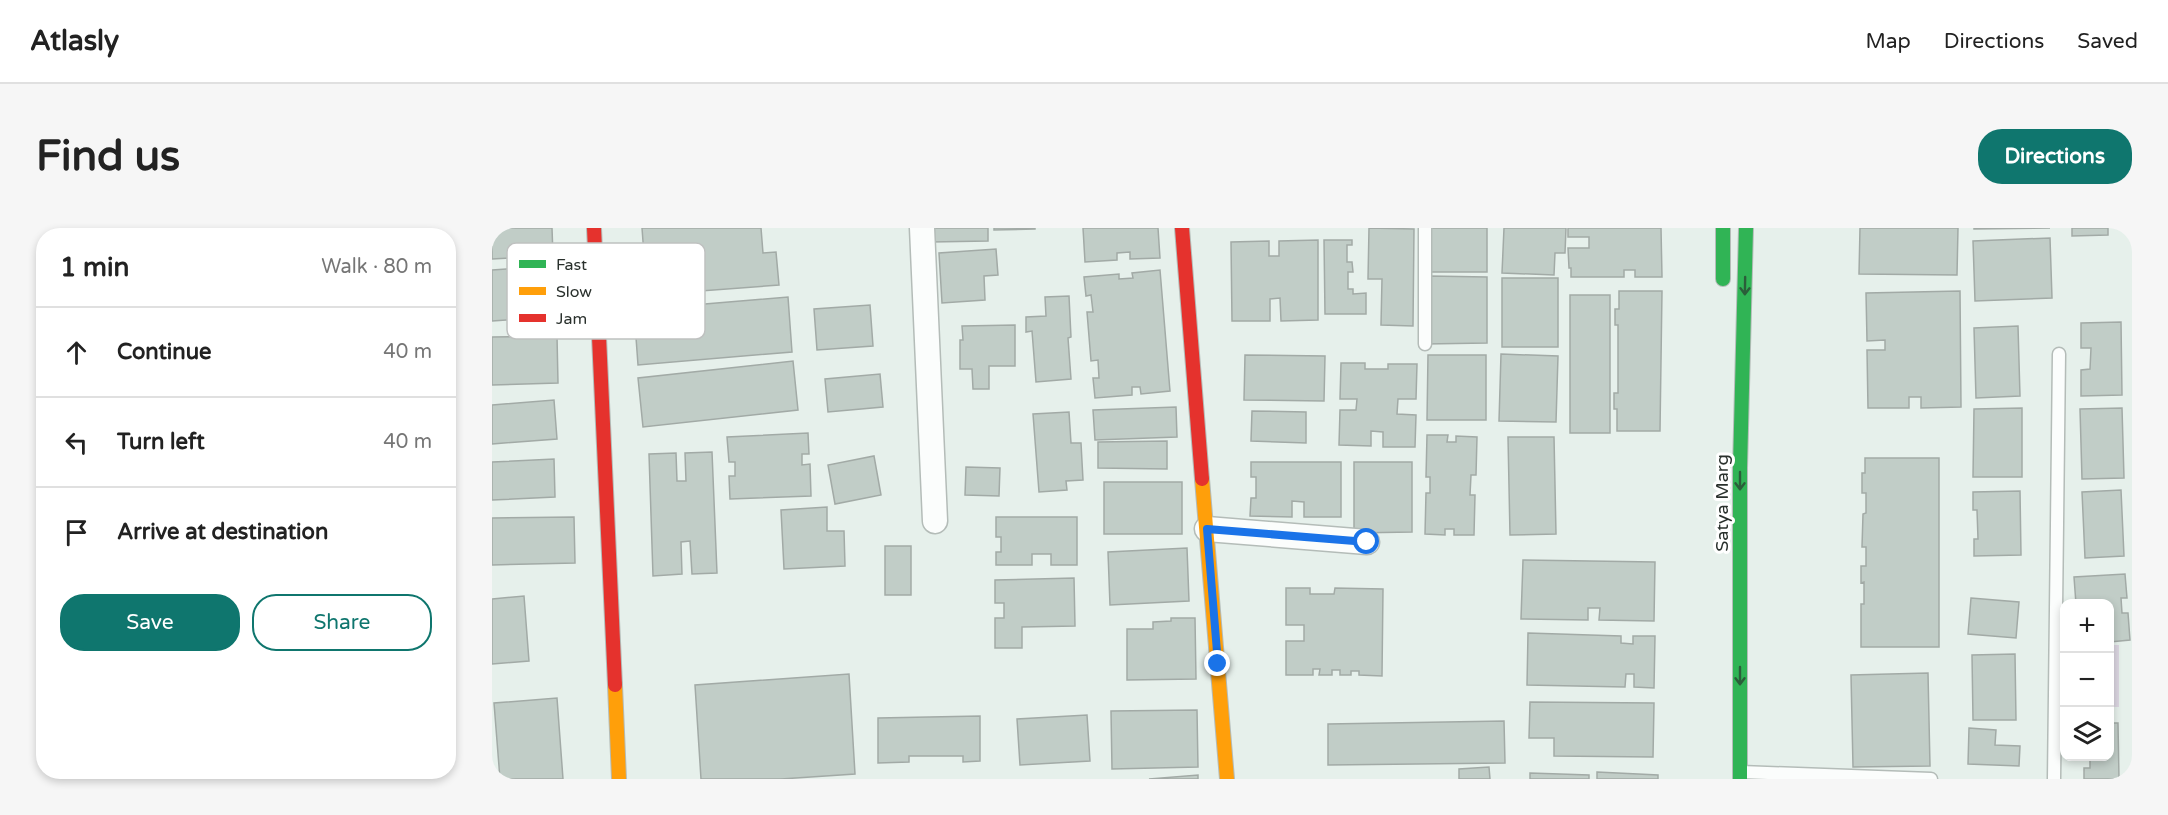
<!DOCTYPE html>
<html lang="en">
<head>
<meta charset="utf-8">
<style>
	body { margin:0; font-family:"Varela Round",sans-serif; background:#f6f6f6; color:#222 }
	.controls { position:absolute; right:18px; bottom:18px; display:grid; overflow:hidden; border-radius:12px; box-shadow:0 3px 9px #0003 }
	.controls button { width:54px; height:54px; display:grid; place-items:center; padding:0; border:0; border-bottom:2px solid #e0e0e0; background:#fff; color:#222; font:30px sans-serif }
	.stop { position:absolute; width:18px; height:18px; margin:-14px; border:4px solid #1a73e8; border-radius:50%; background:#fff }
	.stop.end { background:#1a73e8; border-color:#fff; box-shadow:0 2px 6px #0008 }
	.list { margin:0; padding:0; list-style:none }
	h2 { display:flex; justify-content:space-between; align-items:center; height:78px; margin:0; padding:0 24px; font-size:26px }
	h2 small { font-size:20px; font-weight:400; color:#767676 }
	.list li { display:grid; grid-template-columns:39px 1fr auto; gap:18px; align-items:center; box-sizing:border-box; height:90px; padding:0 24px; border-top:2px solid #e0e0e0 }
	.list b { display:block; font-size:22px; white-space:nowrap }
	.list em { font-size:20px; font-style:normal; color:#767676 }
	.actions { display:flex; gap:12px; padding:18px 24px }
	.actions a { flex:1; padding:14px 0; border:2px solid #0f766e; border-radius:24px; text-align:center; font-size:21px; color:#0f766e }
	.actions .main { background:#0f766e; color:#fff }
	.icon { flex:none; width:33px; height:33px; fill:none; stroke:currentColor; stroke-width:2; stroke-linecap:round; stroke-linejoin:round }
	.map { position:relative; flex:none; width:1640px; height:551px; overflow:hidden; border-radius:24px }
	header { display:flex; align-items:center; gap:36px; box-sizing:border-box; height:84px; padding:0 30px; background:#fff; border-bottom:2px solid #e0e0e0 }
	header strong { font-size:28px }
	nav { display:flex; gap:33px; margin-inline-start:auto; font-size:21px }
	.intro { display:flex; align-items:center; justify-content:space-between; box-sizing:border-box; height:144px; padding:0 36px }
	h1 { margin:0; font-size:42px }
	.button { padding:15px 27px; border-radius:24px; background:#0f766e; color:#fff; font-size:21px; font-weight:700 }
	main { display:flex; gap:36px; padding:0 36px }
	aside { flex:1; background:#fff; border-radius:24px; box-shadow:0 3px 9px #0003 }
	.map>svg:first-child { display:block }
</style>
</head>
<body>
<header>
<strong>Atlasly</strong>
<nav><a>Map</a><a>Directions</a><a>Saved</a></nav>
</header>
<div class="intro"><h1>Find us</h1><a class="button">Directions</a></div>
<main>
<aside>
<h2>1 min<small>Walk · 80 m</small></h2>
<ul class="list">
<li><svg class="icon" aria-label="ahead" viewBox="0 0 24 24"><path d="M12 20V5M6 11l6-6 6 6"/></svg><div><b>Continue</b></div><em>40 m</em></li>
<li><svg class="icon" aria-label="left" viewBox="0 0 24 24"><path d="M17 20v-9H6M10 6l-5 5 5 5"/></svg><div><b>Turn left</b></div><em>40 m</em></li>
<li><svg class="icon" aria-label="arrive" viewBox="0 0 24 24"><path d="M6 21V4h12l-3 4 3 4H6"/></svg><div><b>Arrive at destination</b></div></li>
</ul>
<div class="actions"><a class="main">Save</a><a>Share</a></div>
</aside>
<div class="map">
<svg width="1640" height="551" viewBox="0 0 1640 551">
	<rect width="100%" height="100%" fill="#e6f0eb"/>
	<!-- green -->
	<path fill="#dad5e0" d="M1618 417H1627V479H1618Z"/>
	<!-- building -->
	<path fill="#c1cdc7" stroke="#a2aaa6" stroke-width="1.5" d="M0 0H60L61 28 0 31Z
		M150 0H269L271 25 284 24 287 57 155 67Z
		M439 0H496V13L439 14Z
		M502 0H543V1L502 2Z
		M591 0H666L668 30 638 31V24L625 25V32L593 34Z
		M877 0 922 1 921 98 889 97 890 51H876Z
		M938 0H995V44H938Z
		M1012 0H1074L1073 25H1063L1062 47 1010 45Z
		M1076 0H1169L1170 49H1143V42H1132V49H1079V40H1077L1076 20H1097V9H1076Z
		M1368 0H1466L1465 47 1367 46Z
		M1482 0H1558L1482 1Z
		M1580 0H1616V7L1580 8Z
		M1558 10 1560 70 1483 73 1481 13Z
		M826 12V92L789 93 788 70 778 71V93H740L739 14 777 13V28H787V13Z
		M832 12H860V17H855V34H860L861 44H856V61H861V66L874 65V86H833Z
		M504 21 506 47 492 48 493 72 450 75 447 25Z
		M63 38 66 88 0 93V42Z
		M668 42 678 163 649 166 648 159H640V167L603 170 601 150H607L606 132 599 133 595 84H601L599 67 594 68 592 49 627 46V51L641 50 640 45Z
		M937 48 995 49V115L933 116Z
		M1010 50H1066V119H1010Z
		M1127 63H1170L1168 203H1125V181H1122V165H1126V97H1123V81H1127Z
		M1468 63 1469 179 1429 180V169H1417V180H1376L1375 122H1393V112L1375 113 1374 65Z
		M1078 67H1118V205H1078Z
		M577 68 579 109 576 110 579 151 544 154 540 103 534 104V89L554 88 553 69Z
		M296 69 300 124 146 137 142 82Z
		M378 77 381 118 325 122 322 81Z
		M1629 94 1630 167 1589 168V142L1598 141 1599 120H1589V95Z
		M523 97V138H497V161H481L480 141H468V112H471L470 98Z
		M1526 98 1528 168 1484 170 1482 100Z
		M65 108 66 155 0 157V109Z
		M1009 126 1066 128 1064 194 1007 193Z
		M753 127 833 128 832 173 752 172Z
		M936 127H994V192H935Z
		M301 133 306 182 151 199 146 150Z
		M849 135H873V141H896V136H925L924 171H906L905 186 924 187 923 219H891V204L879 203V218L847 217 848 182H864L865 171H848Z
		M388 146 391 179 336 184 333 151Z
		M62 172 65 211 0 216V177Z
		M684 179 685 209 603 212 601 182Z
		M1530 180V249H1481L1482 181Z
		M1630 180 1632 250 1590 251 1588 181Z
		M760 183 814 184V215L759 213Z
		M577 184 579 215H589L591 252 574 253 575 262 547 264 541 186Z
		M316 205 317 226H310V237L318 236 319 268 238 271 237 248H243V234H237L235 209Z
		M935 207H956L955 214H964V208L985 209 984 247H979L978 267H983L982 307H962V301H953V307L933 306 934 265H938V249H934Z
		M1016 209H1062L1064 306 1018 307Z
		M675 213V241L606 240V214Z
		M220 224 225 345 200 346 198 313 189 314 190 346 161 348 157 226 184 225 185 253H194L193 225Z
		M382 228 389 267 343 276 336 237Z
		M1373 230H1447V419H1369V376H1372V354L1369 355V338H1374V319H1370L1371 286 1374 285V265H1370V245H1373Z
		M62 231 63 269 0 272V234Z
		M759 234H849V289H812V274L800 273V289L758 288 759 270H764V249H759Z
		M862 234H920V304L862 305Z
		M474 239 508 240 507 268 473 267Z
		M612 254H690V306H612Z
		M1629 262 1632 328 1593 330 1590 264Z
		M1528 263 1529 327 1482 328V311H1486L1485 282H1481V264Z
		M335 279V303H352L353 338 292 341 289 282Z
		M82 289 83 335 0 337V290Z
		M504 289H585V337H559V326H540V337H504V324H509V309H504Z
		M393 318H419V367H393Z
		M695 320 697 373 618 377 616 324Z
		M1031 332 1163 334 1162 393 1107 392 1108 380H1096V392L1029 391Z
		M1633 346 1635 370H1629L1630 385H1636L1638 412 1618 414V376H1584L1582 349Z
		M582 350 583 398 530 399V420H503V390H512V375H503V352Z
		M794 360H818V366H842L843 360 891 361 890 448 867 447V443H859V447H848V442H840V447H827L828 441H821V447H794V413H812V397H794Z
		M32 368 37 433 0 436V371Z
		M1479 370 1527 374 1524 410 1476 406Z
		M679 390H703L704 451 635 452V401H661V394L679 393Z
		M1036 405 1129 408V415L1141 416V408H1163L1162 460 1142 459V446H1134L1133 459 1035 457Z
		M1523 426 1524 492H1481L1480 427Z
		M1436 445 1438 538 1361 539 1359 447Z
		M357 446 363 546 289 551H209L203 457Z
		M65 470 71 551H8L2 475Z
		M1038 474 1162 475 1161 529 1062 528V510H1037Z
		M705 482 706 539 620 541 619 483Z
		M595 487 598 533 528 537 525 491Z
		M488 488V533L471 534V528H417V534L386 535V490Z
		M1012 493 1013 535 836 537V496Z
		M1618 495H1626L1627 551H1592V540H1598V528H1618Z
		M1477 500 1504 502 1503 517 1528 518 1527 538 1476 536Z
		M997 539 998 551H967V541Z
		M1105 544 1166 547V551H1105Z
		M1038 545 1097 547V551H1038Z
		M706 547V551H657Z"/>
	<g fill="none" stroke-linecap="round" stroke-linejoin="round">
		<defs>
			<path id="lane" d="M933 116V0
				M1249 544 1439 551
				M1562 551 1567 126"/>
			<path id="street" d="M430 0 443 293
				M715 301 875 314"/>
			<path id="fast" d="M1231 0V51
				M1248 551V240L1254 0"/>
			<path id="slow" d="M710 251 735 551
				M123 457 127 551"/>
			<path id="jam" d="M102 0 123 457
				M690 0 710 251"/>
		</defs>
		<!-- lane casing -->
		<use href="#lane" stroke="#b4bcb8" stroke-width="15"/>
		<!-- street casing -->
		<use href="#street" stroke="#b4bcb8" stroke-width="27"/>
		<!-- fast casing -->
		<use href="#fast" stroke="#b4bcb8" stroke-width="16"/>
		<!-- slow casing -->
		<use href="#slow" stroke="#b4bcb8" stroke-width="16"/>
		<!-- jam casing -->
		<use href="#jam" stroke="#b4bcb8" stroke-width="16"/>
		<!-- lane -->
		<use href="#lane" stroke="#fbfdfc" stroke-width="12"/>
		<!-- street -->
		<use href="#street" stroke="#fbfdfc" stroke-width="24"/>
		<!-- fast -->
		<use href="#fast" stroke="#30b455" stroke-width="14"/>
		<!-- slow -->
		<use href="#slow" stroke="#ff9f0a" stroke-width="14"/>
		<!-- jam -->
		<use href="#jam" stroke="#e5322d" stroke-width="14"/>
	</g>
	<!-- one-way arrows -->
	<defs><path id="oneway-shaft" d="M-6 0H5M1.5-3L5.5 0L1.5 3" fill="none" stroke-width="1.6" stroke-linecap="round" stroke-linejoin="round" transform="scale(1.5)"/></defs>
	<g stroke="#2b5e3a">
		<use href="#oneway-shaft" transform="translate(1253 58) rotate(91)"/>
		<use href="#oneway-shaft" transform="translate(1248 253) rotate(90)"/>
		<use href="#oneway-shaft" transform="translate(1248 448) rotate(90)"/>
	</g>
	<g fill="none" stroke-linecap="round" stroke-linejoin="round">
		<!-- route -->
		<path stroke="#1a73e8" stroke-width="8" d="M726 436 715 301 875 314"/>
	</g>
	<g text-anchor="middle" stroke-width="6" stroke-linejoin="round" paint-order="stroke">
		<!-- street labels -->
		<g font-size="18" fill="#29302c" stroke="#fff">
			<text transform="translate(1230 275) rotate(-90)" y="6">Satya Marg</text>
		</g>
	</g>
	<!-- legend -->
	<rect x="15" y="15" width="198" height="96" rx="9" fill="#fff" stroke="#bfc1c0" stroke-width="1.5"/>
	<rect x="27" y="32" width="27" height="8" fill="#30b455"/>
	<rect x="27" y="59" width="27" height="8" fill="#ff9f0a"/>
	<rect x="27" y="86" width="27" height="8" fill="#e5322d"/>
	<g font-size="16" fill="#29302c">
		<text x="64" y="42">Fast</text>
		<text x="64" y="69">Slow</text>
		<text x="64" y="96">Jam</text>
	</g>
</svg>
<div class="controls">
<button>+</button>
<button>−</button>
<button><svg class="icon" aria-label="layers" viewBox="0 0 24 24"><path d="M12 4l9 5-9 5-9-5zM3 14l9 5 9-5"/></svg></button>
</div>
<div class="stop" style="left:875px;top:314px"></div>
<div class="stop end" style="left:726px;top:436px"></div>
</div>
</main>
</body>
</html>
